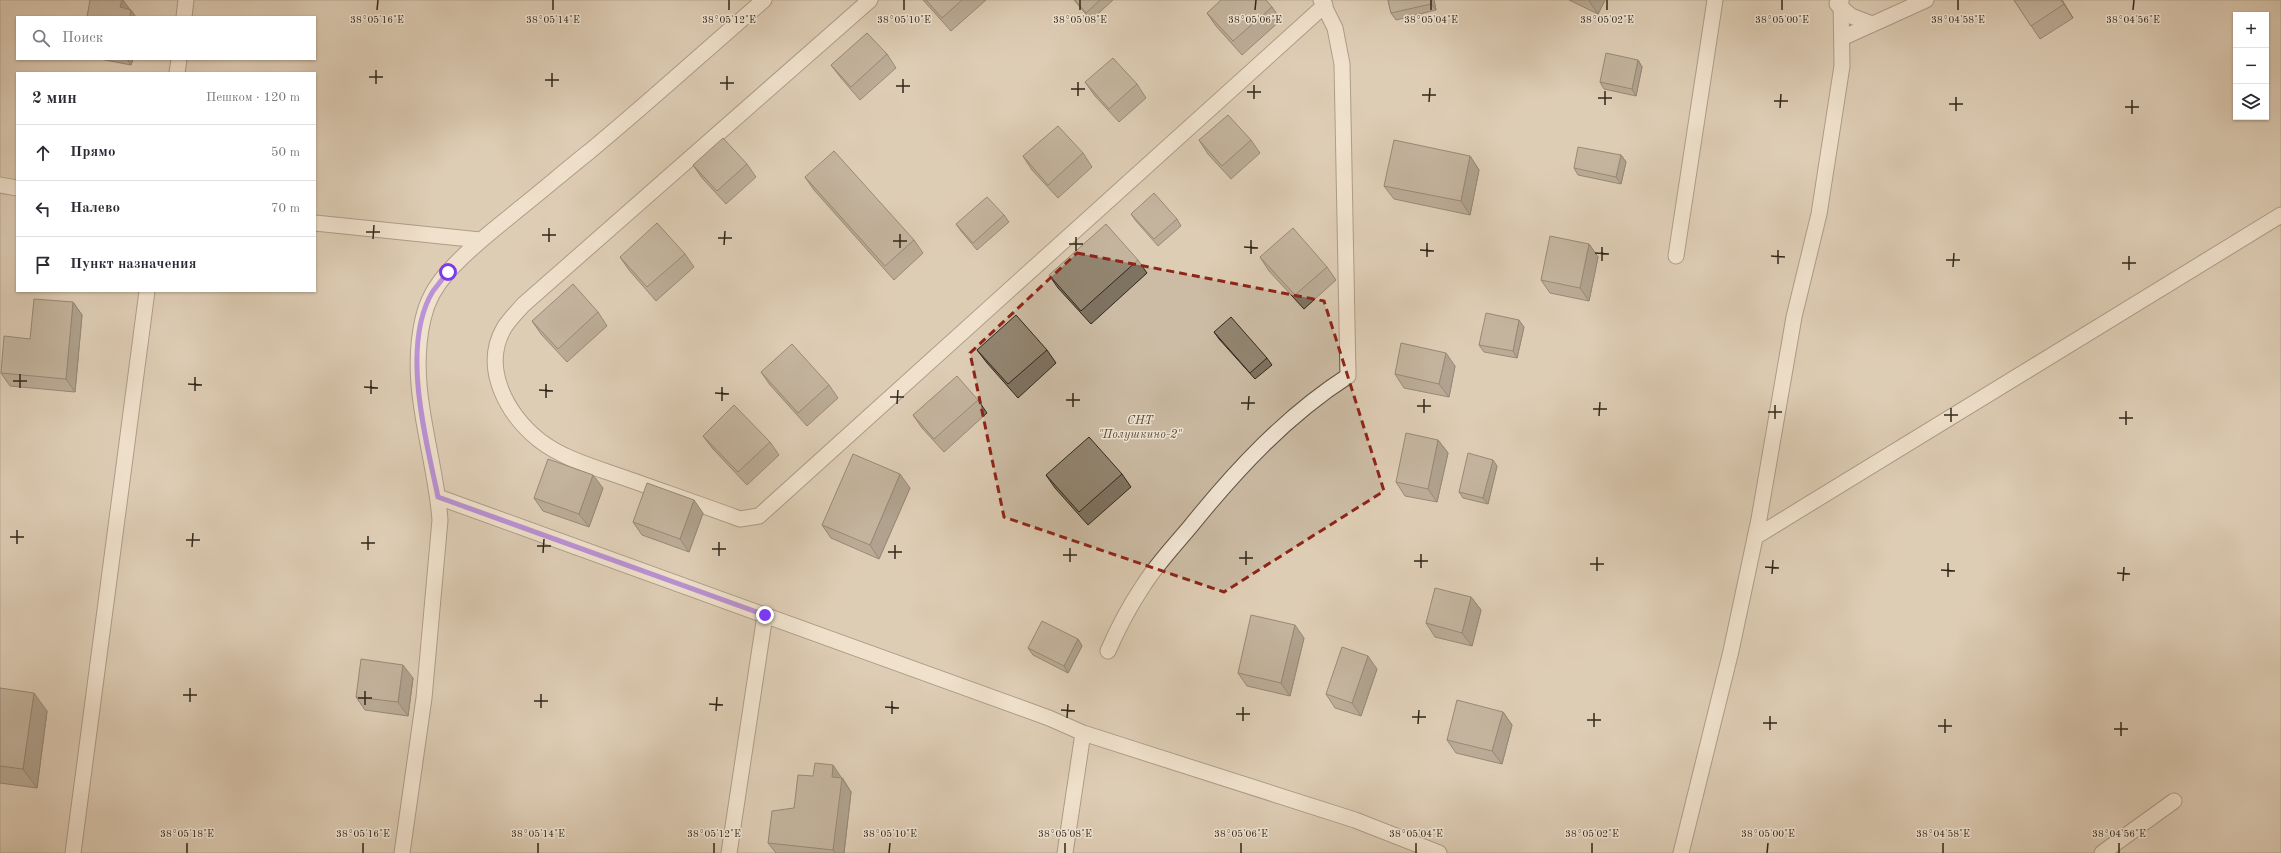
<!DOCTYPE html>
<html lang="ru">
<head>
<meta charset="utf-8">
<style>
	body { margin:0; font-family:"Old Standard TT",serif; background:#f2f2f3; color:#2b2b33 }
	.controls { position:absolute; right:12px; top:12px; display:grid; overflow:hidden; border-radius:0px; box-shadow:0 1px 3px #0004 }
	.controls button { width:36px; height:36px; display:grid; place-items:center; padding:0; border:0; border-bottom:1px solid #e1e1e2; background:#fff; color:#2b2b33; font:20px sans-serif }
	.stop { position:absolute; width:12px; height:12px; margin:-9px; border:3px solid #7c3aed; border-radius:50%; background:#fff }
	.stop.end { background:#7c3aed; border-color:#fff; box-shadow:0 1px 4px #0008 }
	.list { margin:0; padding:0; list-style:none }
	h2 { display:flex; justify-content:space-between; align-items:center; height:52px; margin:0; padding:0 16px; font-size:17px }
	h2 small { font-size:13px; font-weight:400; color:#7c7c81 }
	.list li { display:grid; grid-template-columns:26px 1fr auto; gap:12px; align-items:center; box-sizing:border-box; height:56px; padding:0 16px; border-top:1px solid #e1e1e2 }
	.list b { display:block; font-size:15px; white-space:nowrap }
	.list em { font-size:13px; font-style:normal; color:#7c7c81 }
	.icon { flex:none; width:22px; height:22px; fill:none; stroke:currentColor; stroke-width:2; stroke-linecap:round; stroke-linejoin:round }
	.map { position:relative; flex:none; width:2281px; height:853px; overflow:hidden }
	.search { position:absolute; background:#fff; box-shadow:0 1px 3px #0004; left:16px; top:16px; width:300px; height:44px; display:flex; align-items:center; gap:10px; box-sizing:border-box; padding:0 14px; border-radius:0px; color:#7c7c81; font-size:15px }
	.panel { position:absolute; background:#fff; box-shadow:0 1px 3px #0004; left:16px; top:72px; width:300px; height:220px; border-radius:0px }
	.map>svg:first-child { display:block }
</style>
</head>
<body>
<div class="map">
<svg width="2281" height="853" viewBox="0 0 2281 853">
	<rect width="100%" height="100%" fill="#ecdbc2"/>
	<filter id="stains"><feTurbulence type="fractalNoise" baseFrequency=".005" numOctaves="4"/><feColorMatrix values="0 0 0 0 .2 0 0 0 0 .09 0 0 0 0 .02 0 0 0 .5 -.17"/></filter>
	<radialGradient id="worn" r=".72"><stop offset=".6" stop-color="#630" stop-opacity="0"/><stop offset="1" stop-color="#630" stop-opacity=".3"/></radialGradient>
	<!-- green -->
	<path fill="#ccbca5" stroke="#7e7260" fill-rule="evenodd" d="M0 0H2281V853H0ZM2236 15H2266V117H2236ZM17 17H315V59H17ZM17 73H315V291H17Z"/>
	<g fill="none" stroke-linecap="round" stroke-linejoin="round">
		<defs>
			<path id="service" d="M870 0 523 305C517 312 509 320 504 328 481 368 507 414 539 440 563 459 597 468 625 478 664 492 702 505 740 519L759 516 1325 5
				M1837 4 1851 16 1872 24
				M184 17 186 0
				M1842 38 1926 0
				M177 73 179 59
				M0 185 17 188
				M315 223 480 240
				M1676 256 1715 0
				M438 497 1049 718 1083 733 1355 820 1439 853
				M1755 537 2281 215
				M1108 651C1118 628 1129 607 1143 586 1156 565 1174 546 1190 527 1236 470 1286 416 1348 376L1342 64 1335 28 1321 0
				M73 853 147 291
				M402 853 424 698 440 520C435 452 407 388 423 319 427 301 436 285 448 272 469 248 495 229 519 209 543 190 566 170 590 151 649 102 706 50 764 0
				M729 853 765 615
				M1065 853 1083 733
				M1681 853 1731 651 1759 519 1794 317 1819 214 1842 66 1841 0
				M2102 853 2174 801"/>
		</defs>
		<!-- service casing -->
		<use href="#service" stroke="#605444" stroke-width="17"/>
		<!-- service -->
		<use href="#service" stroke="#f3e8d7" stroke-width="15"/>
	</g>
	<!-- wall -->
	<path fill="#7e7261" stroke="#31271a" d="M923 0H986L951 31Z
		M1074 0H1113L1091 20Z
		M1388 0H1434L1436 10 1396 20 1391 13Z
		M1569 0H1605L1598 14Z
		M2014 0H2062L2073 18 2040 39Z
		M1272 7 1281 20 1242 55 1216 26 1207 13Z
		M887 54 896 68 860 100 841 78 831 65Z
		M100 59H133L131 65Z
		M1638 60 1642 67 1636 96 1604 89 1600 82Z
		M1085 82 1137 84 1146 98 1119 122 1095 96Z
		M1199 140H1251L1260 153 1231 179 1208 154Z
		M1083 153 1092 167 1058 198 1032 170 1023 156Z
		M1621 155 1626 162 1621 184 1578 175 1574 168Z
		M1470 156 1479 170 1470 215 1394 199 1384 186Z
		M747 164 756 177 726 204 702 178 693 165Z
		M805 177 914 240 923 253 894 280 814 190Z
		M1131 214 1177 219 1181 226 1158 246 1136 221Z
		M1004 215 1009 222 977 250 961 231 956 224Z
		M1589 244 1598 257 1589 301 1550 293 1541 280Z
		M685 254 694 267 656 301 629 270 620 257Z
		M1260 257 1327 267 1336 280 1304 309 1269 271Z
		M1138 260 1147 273 1091 324 1058 288 1049 275Z
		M73 302 82 315 75 392 10 386 1 373 30 339Z
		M598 312 607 326 567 362 541 334 532 321Z
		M1524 327 1517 358 1484 352 1479 345Z
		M1214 332 1267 358 1272 365 1255 379 1219 339Z
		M977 350H1047L1056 363 1018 398 987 363Z
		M1455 366 1449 397 1404 388 1395 374Z
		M761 372 829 385 838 398 807 426 770 385Z
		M978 400 987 413 944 452 922 428 913 415Z
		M703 436 770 442 779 455 747 485 713 449Z
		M1438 440 1448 453 1437 502 1405 496 1396 482Z
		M1497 466 1488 504 1463 498 1459 492Z
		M1122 474 1131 487 1088 525 1055 488 1046 475Z
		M603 488 589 527 543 511 534 498Z
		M910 488 879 559 831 538 822 525Z
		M703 513 689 552 642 535 633 522Z
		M1471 597 1481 610 1472 646 1435 637 1426 623Z
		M1304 638 1290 696 1247 686 1238 673Z
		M1078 639 1082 646 1068 673 1033 655 1028 648Z
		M1377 669 1361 716 1335 708 1326 694Z
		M413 678 408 716 365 710 356 697Z
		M0 688 47 711 37 788 0 783Z
		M1503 712 1512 725 1502 764 1456 753 1447 740Z
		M843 778V779L851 792 844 853H776L768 843 794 808Z"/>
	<!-- shaded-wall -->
	<path fill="#665d4f" stroke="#31271a" d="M122 0H123L131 11V10L136 17H127L120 7Z
		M1431 0H1434L1436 10 1431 4Z
		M1590 0H1605L1598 14 1589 1Z
		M2061 0H2062L2073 18 2064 4Z
		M127 59H133L131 65Z
		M1638 60 1642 67 1636 96 1632 89Z
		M1621 155 1626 162 1621 184 1616 177Z
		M1470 156 1479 170 1470 215 1461 201Z
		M1589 244 1598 257 1589 301 1580 288Z
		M73 302 82 315 75 392 66 379Z
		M1519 320 1524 327 1517 358 1513 351Z
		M1446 353 1455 366 1449 397 1439 384Z
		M1438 440 1448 453 1437 502 1428 489Z
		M1493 460 1497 466 1488 504 1483 498Z
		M900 474 910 488 879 559 870 545Z
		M593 475 603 488 589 527 579 514Z
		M694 500 703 513 689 552 680 539Z
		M1471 597 1481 610 1472 646 1462 633Z
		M1295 625 1304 638 1290 696 1281 683Z
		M1078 639 1082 646 1068 673 1064 666Z
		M1368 656 1377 669 1361 716 1352 703Z
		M403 665 413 678 408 716 398 702Z
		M34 693 47 711 37 788 23 769Z
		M1503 712 1512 725 1502 764 1492 751Z
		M833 765 851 792 844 853H835L833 850 832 777Z"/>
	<!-- building -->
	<path fill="#928571" stroke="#31271a" d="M90 0H122L120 7 131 10 130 17H87Z
		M926 0H962L942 18Z
		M1075 0H1100L1086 13Z
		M1221 0H1266L1272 7 1233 41 1207 13Z
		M1388 0H1431V4L1391 13Z
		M2014 0H2061L2064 4 2031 26Z
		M867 33 887 54 851 87 831 65Z
		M1606 53 1638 60 1632 89 1600 82Z
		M1113 58 1137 84 1109 109 1085 82Z
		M1228 115 1251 140 1222 166 1199 140Z
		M1058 126 1083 153 1048 185 1023 156Z
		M723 138 747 164 717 191 693 165Z
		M1394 140 1470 156 1461 201 1384 186Z
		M1578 147 1621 155 1616 177 1574 168Z
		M834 151 914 240 885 266 805 177Z
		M1154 193 1177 219 1154 239 1131 214Z
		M987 197 1004 215 973 243 956 224Z
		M657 223 685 254 647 287 620 257Z
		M1106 224 1138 260 1081 311 1049 275Z
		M1293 228 1327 267 1295 295 1260 257Z
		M1550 236 1589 244 1580 288 1541 280Z
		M573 284 598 312 558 349 532 321Z
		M34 299 73 302 66 379 1 373 4 336 30 339Z
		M1486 313 1519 320 1513 351 1479 345Z
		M1016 315 1047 350 1008 384 977 350Z
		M1231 317 1267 358 1250 373 1214 332Z
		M1401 343 1446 353 1439 384 1395 374Z
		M792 344 829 385 798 413 761 372Z
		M957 376 978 400 934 439 913 415Z
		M734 405 770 442 738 472 703 436Z
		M1406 433 1438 440 1428 489 1396 482Z
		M1089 437 1122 474 1079 512 1046 475Z
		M1468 453 1493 460 1483 498 1459 492Z
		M853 454 900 474 870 545 822 525Z
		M548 459 593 475 579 514 534 498Z
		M647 483 694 500 680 539 633 522Z
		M1435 588 1471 597 1462 633 1426 623Z
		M1251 615 1295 625 1281 683 1238 673Z
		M1042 621 1078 639 1064 666 1028 648Z
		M1342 647 1368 656 1352 703 1326 694Z
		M361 659 403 665 398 702 356 697Z
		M0 688 34 693 23 769 0 766Z
		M1457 700 1503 712 1492 751 1447 740Z
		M815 763 833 765 832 777 842 778 833 850 768 843 772 811 794 808 798 775 813 776Z"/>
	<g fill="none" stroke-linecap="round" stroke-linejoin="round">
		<!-- route -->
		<path stroke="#7c3aed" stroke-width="5" d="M448 272C443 278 438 285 433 291 400 345 426 439 438 497L765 615"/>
	</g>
	<!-- marked area -->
	<path d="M0 0H2281V853H0ZM1077 253 1324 301 1384 491 1224 592 1004 517 970 353Z" fill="#ecdbc2" fill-opacity=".55" fill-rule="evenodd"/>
	<path fill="none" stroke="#8f2418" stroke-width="3" stroke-dasharray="8 5" stroke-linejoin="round" d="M1077 253 1324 301 1384 491 1224 592 1004 517 970 353Z"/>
	<!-- ticks -->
	<path fill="none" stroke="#31271a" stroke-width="1.5" d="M377 10 378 0M553 10V0M729 10V0M904 10V0M1080 10V0M1255 10 1256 0M1431 10V0M1607 10V0M1782 10V0M1958 10V0M2133 10 2134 0M369 77H383M545 80H559M720 83H734M376 84V70M896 86H910M552 87V73M1071 89H1085M727 90V76M1247 92H1261M903 93V79M1422 95H1436M1078 96V82M1598 98H1612M1254 99V85M1774 101H1788M1429 102 1430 88M1949 104H1963M1605 105V91M2125 107H2139M1780 108 1781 94M1956 111V97M2132 114V100M366 232H380M542 235H556M718 238H732M373 239 374 225M893 241H907M549 242V228M1069 244H1083M724 245 725 231M1244 247 1258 248M900 248V234M1420 250 1434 251M1076 251V237M1595 253 1609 254M1251 254V240M1771 256 1785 257M1427 257V243M1946 260H1960M1602 261V247M2122 263H2136M1778 264V250M1953 267 1954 253M2129 270V256M13 381H27M188 384 202 385M364 387 378 388M20 388V374M539 390 553 391M195 391V377M715 393 729 394M371 394V380M890 397H904M546 398V384M1066 400H1080M722 401V387M1241 403H1255M897 404 898 390M1417 406H1431M1073 407V393M1593 409H1607M1248 410 1249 396M1768 412H1782M1424 413V399M1944 415H1958M1599 416 1600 402M2119 418H2133M1775 419V405M1951 422V408M2126 425V411M10 537H24M186 540H200M361 543H375M17 544V530M537 546H551M192 547 193 533M712 549H726M368 550V536M888 552H902M543 553 544 539M1063 555H1077M719 556V542M1239 558H1253M895 559V545M1414 561H1428M1070 562V548M1590 564H1604M1246 565V551M1765 567 1779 568M1421 568V554M1941 570 1955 571M1597 571V557M2117 573 2130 574M1772 574 1773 560M1948 577V563M2123 581 2124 567M183 695H197M358 698H372M534 701H548M190 702V688M709 704 723 705M365 705V691M885 707 899 708M541 708V694M1061 710 1075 711M716 711 717 697M892 714V701M1236 714H1250M1412 717H1426M1067 718 1068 704M1587 720H1601M1243 721V707M1763 723H1777M1418 724 1419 710M1938 726H1952M1594 727V713M2114 729H2128M1770 730V716M1945 733V719M2121 736V722M187 853V843M363 853V843M538 853V843M714 853V843M889 853 890 843M1065 853V843M1241 853V843M1416 853V843M1592 853V843M1767 853 1768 843M1943 853V843M2119 853V843"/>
	<g text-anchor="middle" stroke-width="3" stroke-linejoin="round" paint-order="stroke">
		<!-- park labels -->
		<g font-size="12" font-style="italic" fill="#584c3d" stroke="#f3e8d7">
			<text x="1140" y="424">СНТ<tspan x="1140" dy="14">"Полушкино-2"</tspan></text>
		</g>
	</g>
	<g font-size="10" text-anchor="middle" fill="#31271a" stroke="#f3e8d7" stroke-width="3" stroke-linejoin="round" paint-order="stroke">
		<text x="377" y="23">38°05'16"E</text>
		<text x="553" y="23">38°05'14"E</text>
		<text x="729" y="23">38°05'12"E</text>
		<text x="904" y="23">38°05'10"E</text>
		<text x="1080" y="23">38°05'08"E</text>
		<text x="1255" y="23">38°05'06"E</text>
		<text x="1431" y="23">38°05'04"E</text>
		<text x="1607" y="23">38°05'02"E</text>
		<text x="1782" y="23">38°05'00"E</text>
		<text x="1958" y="23">38°04'58"E</text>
		<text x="2133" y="23">38°04'56"E</text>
		<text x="187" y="837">38°05'18"E</text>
		<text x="363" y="837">38°05'16"E</text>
		<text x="538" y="837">38°05'14"E</text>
		<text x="714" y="837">38°05'12"E</text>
		<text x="890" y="837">38°05'10"E</text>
		<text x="1065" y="837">38°05'08"E</text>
		<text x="1241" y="837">38°05'06"E</text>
		<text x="1416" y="837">38°05'04"E</text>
		<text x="1592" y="837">38°05'02"E</text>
		<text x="1768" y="837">38°05'00"E</text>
		<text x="1943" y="837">38°04'58"E</text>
		<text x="2119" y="837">38°04'56"E</text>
	</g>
	<rect width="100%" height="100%" filter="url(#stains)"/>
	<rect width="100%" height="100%" fill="url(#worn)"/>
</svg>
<div class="controls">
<button>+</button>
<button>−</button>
<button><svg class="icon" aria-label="layers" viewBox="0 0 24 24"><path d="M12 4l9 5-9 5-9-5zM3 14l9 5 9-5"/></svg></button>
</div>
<div class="stop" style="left:448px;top:272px"></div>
<div class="stop end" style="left:765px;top:615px"></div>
<div class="search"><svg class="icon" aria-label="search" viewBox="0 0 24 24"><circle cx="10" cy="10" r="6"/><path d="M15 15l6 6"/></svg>Поиск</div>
<section class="panel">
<h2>2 мин<small>Пешком · 120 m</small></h2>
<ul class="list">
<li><svg class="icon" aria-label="ahead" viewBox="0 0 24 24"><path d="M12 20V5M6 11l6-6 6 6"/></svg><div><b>Прямо</b></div><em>50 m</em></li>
<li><svg class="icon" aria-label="left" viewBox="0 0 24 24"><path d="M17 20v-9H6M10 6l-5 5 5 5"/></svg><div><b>Налево</b></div><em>70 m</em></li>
<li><svg class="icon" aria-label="arrive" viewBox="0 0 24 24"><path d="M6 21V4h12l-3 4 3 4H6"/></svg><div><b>Пункт назначения</b></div></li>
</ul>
</section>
</div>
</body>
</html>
